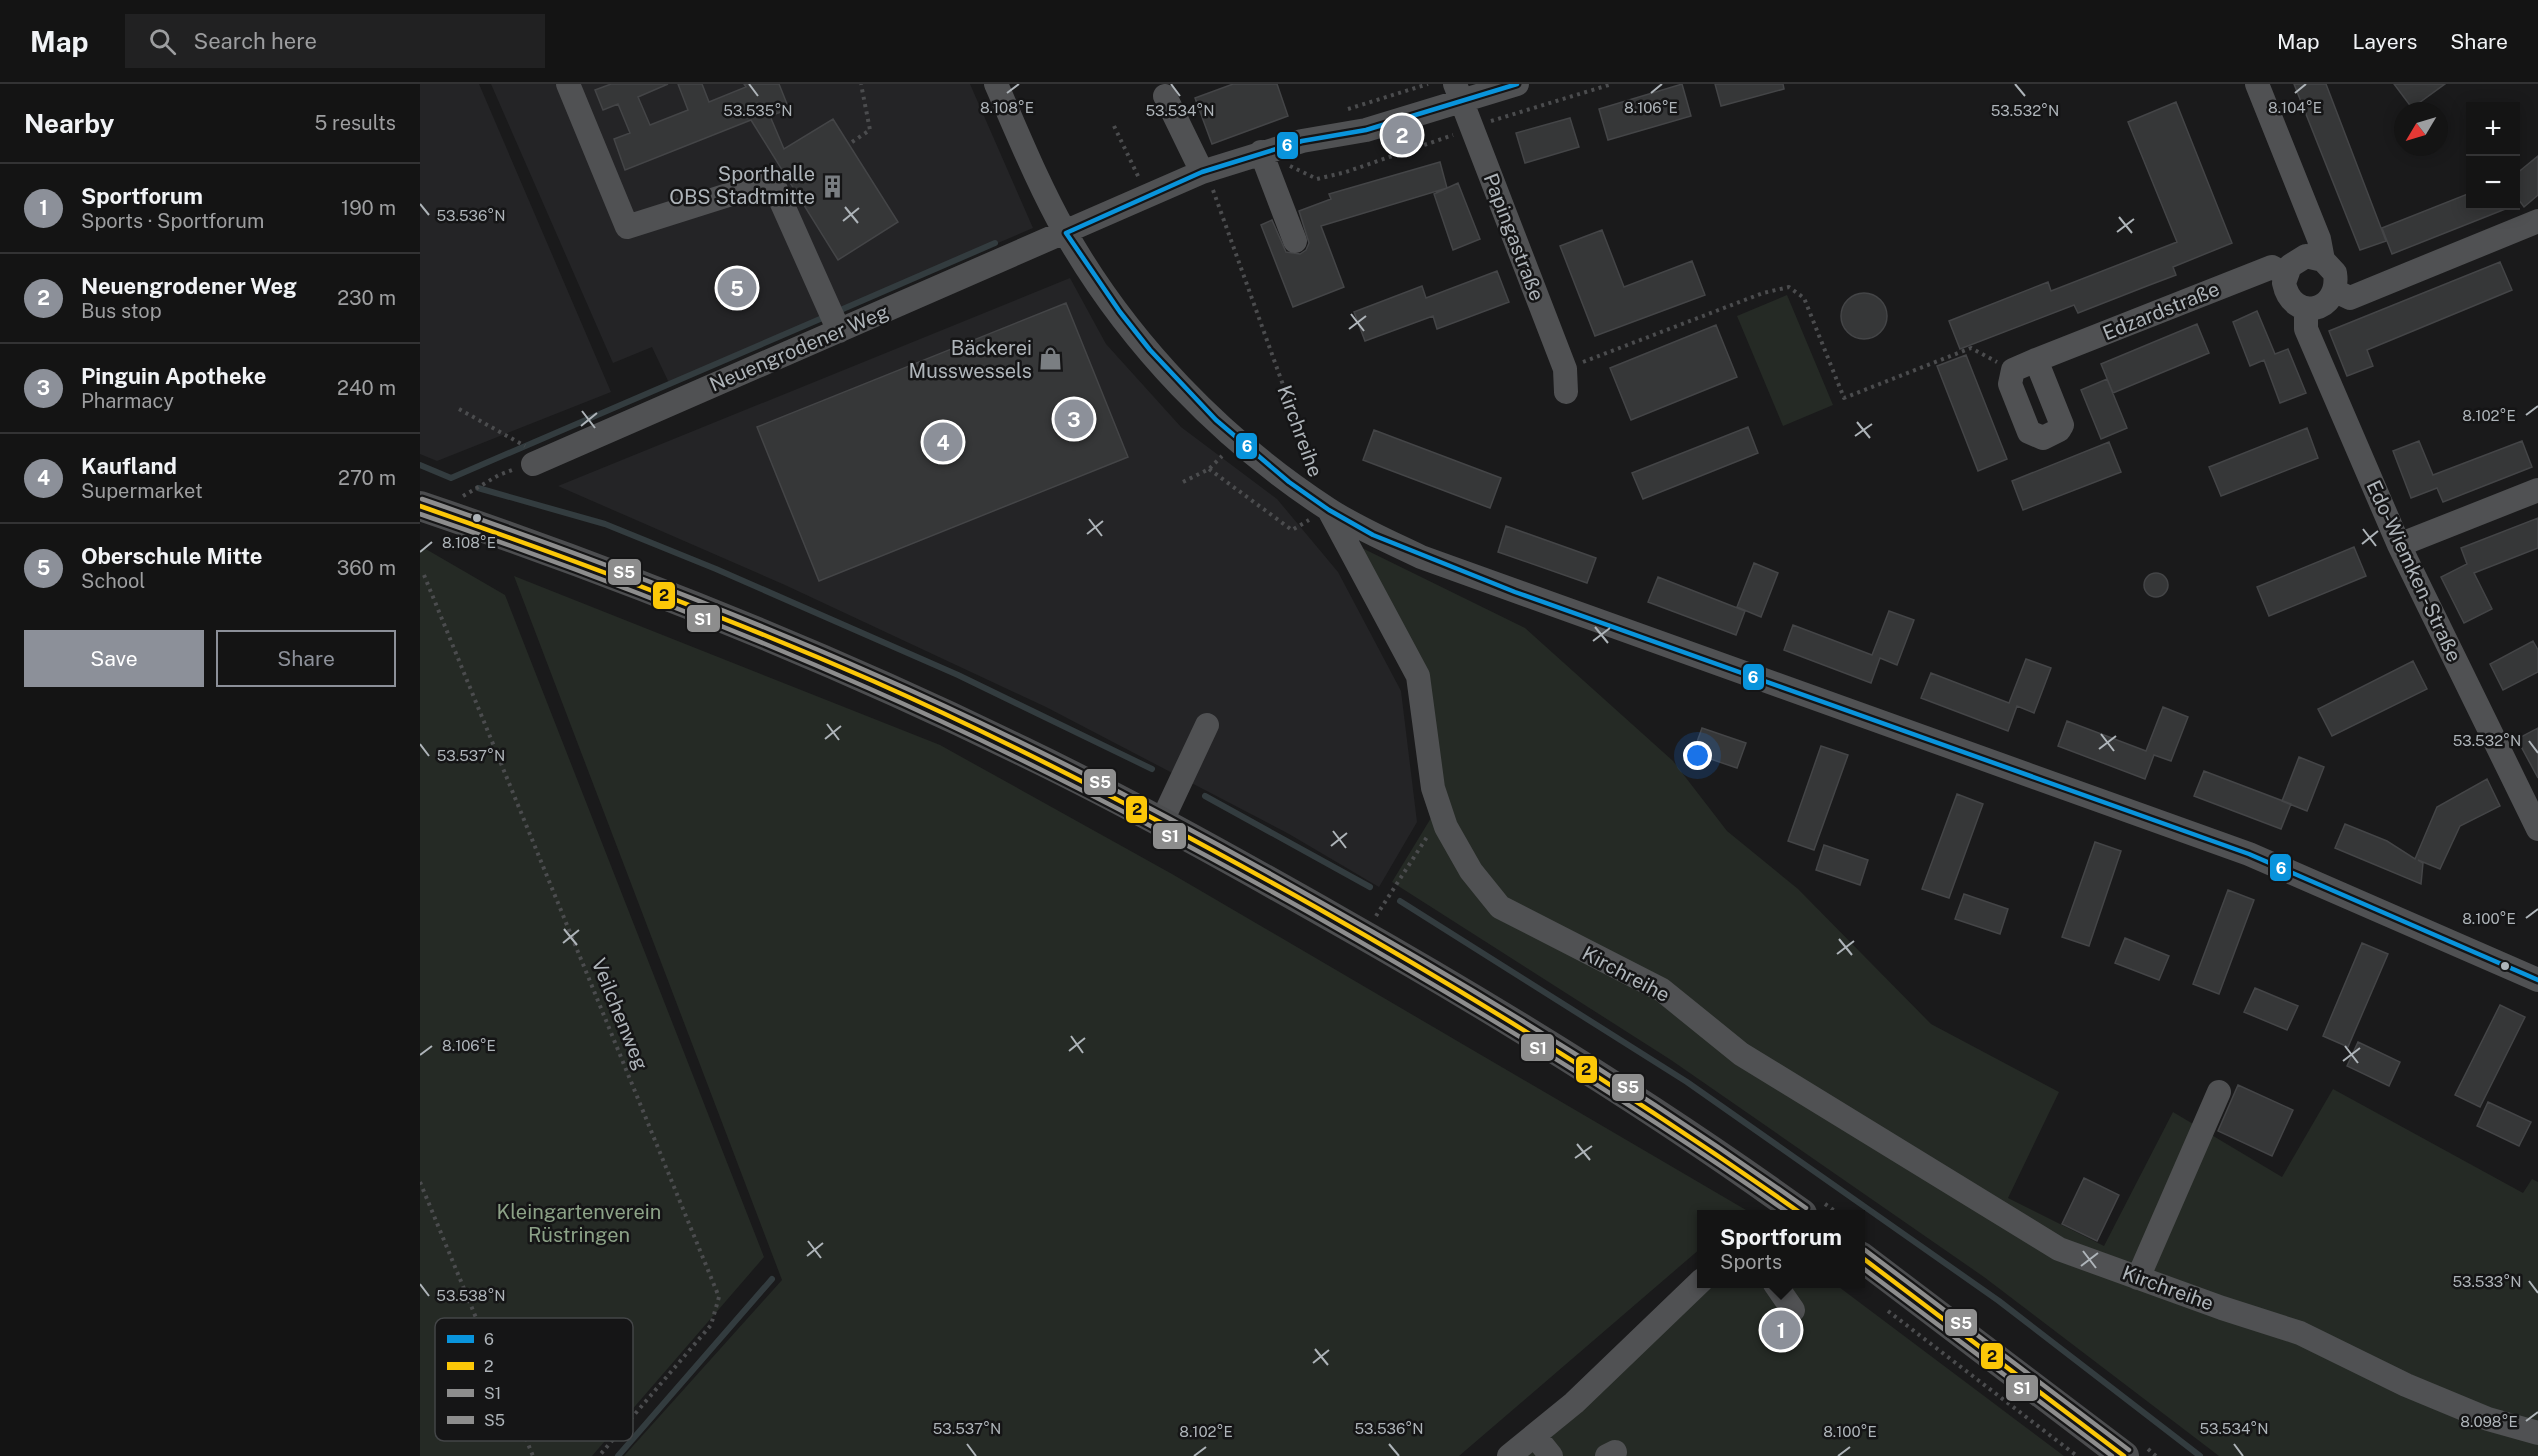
<!DOCTYPE html>
<html lang="en">
<head>
<meta charset="utf-8">
<style>
	body { margin:0; font-family:"Public Sans",sans-serif; background:#212122; color:#f1f3f6 }
	.controls { position:absolute; right:18px; top:18px; display:grid; overflow:hidden; border-radius:0px; box-shadow:0 3px 15px #0003 }
	.controls button { width:54px; height:54px; display:grid; place-items:center; padding:0; border:0; border-bottom:2px solid #333334; background:#141414; color:#f1f3f6; font:30px sans-serif }
	.compass { position:absolute; left:1974px; top:18px; width:54px; height:54px; border-radius:50%; background:#141414; box-shadow:0 3px 15px #0003; rotate:232deg }
	.you { position:absolute; left:1278px; top:672px; width:21px; height:21px; margin:-15px; border:4px solid #fff; border-radius:50%; background:#1a73e8; box-shadow:0 0 0 9px #1a73e833 }
	.badge { display:grid; place-items:center; width:39px; height:39px; border-radius:50%; background:#8c9099; color:#fff; font-size:20px; font-weight:700 }
	.pin { position:absolute; translate:-50% -50%; border:3px solid #fff; box-shadow:0 2px 6px #0006 }
	.popup { position:absolute; left:1277px; top:1126px; width:168px; height:78px; box-sizing:border-box; display:grid; place-content:center; border-radius:0px; background:#141414; filter:drop-shadow(0 2px 4px #0005); font-size:20px; white-space:nowrap; color:#9d9ea0 }
	.popup b { font-size:22px; color:#f1f3f6 }
	.popup::after { content:''; position:absolute; left:50%; top:100%; margin-left:-12px; border:12px solid transparent; border-top-color:#141414 }
	.list { margin:0; padding:0; list-style:none }
	h2 { display:flex; justify-content:space-between; align-items:center; height:78px; margin:0; padding:0 24px; font-size:26px }
	h2 small { font-size:20px; font-weight:400; color:#9d9ea0 }
	.list li { display:grid; grid-template-columns:39px 1fr auto; gap:18px; align-items:center; box-sizing:border-box; height:90px; padding:0 24px; border-top:2px solid #333334 }
	.list b { display:block; font-size:22px; white-space:nowrap }
	.list p { margin:0; font-size:20px; white-space:nowrap; color:#9d9ea0 }
	.list em { font-size:20px; font-style:normal; color:#9d9ea0 }
	.actions { display:flex; gap:12px; padding:18px 24px }
	.actions a { flex:1; padding:14px 0; border:2px solid #8c9099; border-radius:0px; text-align:center; font-size:21px; color:#8c9099 }
	.actions .main { background:#8c9099; color:#fff }
	.icon { flex:none; width:33px; height:33px; fill:none; stroke:currentColor; stroke-width:2; stroke-linecap:round; stroke-linejoin:round }
	.map { position:relative; flex:none; width:2118px; height:1372px; overflow:hidden }
	header { display:flex; align-items:center; gap:36px; box-sizing:border-box; height:84px; padding:0 30px; background:#141414; border-bottom:2px solid #333334 }
	header strong { font-size:28px }
	nav { display:flex; gap:33px; margin-inline-start:auto; font-size:21px }
	.search { width:420px; height:54px; background:#212122; display:flex; align-items:center; gap:15px; box-sizing:border-box; padding:0 21px; border-radius:0px; color:#9d9ea0; font-size:22px }
	main { display:flex }
	aside { flex:1; background:#141414 }
	.map>svg:first-child { display:block }
</style>
</head>
<body>
<header>
<strong>Map</strong>
<div class="search"><svg class="icon" aria-label="search" viewBox="0 0 24 24"><circle cx="10" cy="10" r="6"/><path d="M15 15l6 6"/></svg>Search here</div>
<nav><a>Map</a><a>Layers</a><a>Share</a></nav>
</header>
<main>
<aside>
<h2>Nearby<small>5 results</small></h2>
<ul class="list">
<li><span class="badge">1</span><div><b>Sportforum</b><p>Sports · Sportforum</p></div><em>190 m</em></li>
<li><span class="badge">2</span><div><b>Neuengrodener Weg</b><p>Bus stop</p></div><em>230 m</em></li>
<li><span class="badge">3</span><div><b>Pinguin Apotheke</b><p>Pharmacy</p></div><em>240 m</em></li>
<li><span class="badge">4</span><div><b>Kaufland</b><p>Supermarket</p></div><em>270 m</em></li>
<li><span class="badge">5</span><div><b>Oberschule Mitte</b><p>School</p></div><em>360 m</em></li>
</ul>
<div class="actions"><a class="main">Save</a><a>Share</a></div>
</aside>
<div class="map">
<svg width="2118" height="1372" viewBox="0 0 2118 1372">
	<rect width="100%" height="100%" fill="#1a1a1b"/>
	<!-- built -->
	<path fill="#242426" d="M0 0H59L191 308 17 377 0 370Z
		M71 0H550L613 144 249 299 232 263 193 279Z
		M650 194 686 260 761 343 857 415 918 488 981 607 997 738 959 803 869 750 626 623 365 501 138 402Z"/>
	<!-- green -->
	<path fill="#252a25" d="M1367 211 1413 321 1363 342 1317 232Z
		M940 463 1105 544 1253 677 1307 747 1378 805 1511 940 1639 1008 1588 1114 1684 1162 1753 1028 1862 1093 1913 1005 2103 1109 2112 1095 2118 1098V1372H1799L1564 1193 1251 976 972 798 1011 734 1001 590Z
		M4 464 85 511 344 1173 172 1372H0V466Z
		M94 492 520 661 752 790 1326 1126 1321 1130H1282L1281 1164 1039 1372H204L362 1196Z
		M1294 1200H1415L1644 1372H1102L1142 1344Z"/>
	<g fill="none" stroke-linecap="round" stroke-linejoin="round">
		<!-- stream -->
		<path stroke="#333c3f" stroke-width="6" d="M416 228 575 159
			M0 381 31 394 407 232
			M58 404 185 440 296 485 538 591 732 685
			M785 712 950 803
			M980 817 1267 998 1579 1217 1780 1372
			M198 1372 352 1195"/>
	</g>
	<!-- building -->
	<path fill="#363738" stroke="#444547" stroke-width="1.5" d="M191 0H248L218 13 230 41 268 26 258 0H282L289 18 326 3 324 0H359L369 25 350 32 364 65 413 35 478 138 418 176 331 36 205 86 194 55 210 49 198 20 183 26 175 6Z
		M813 0H857L868 32 792 60 775 14Z
		M1262 0 1271 32 1188 56 1179 25Z
		M1295 0H1363L1364 5 1301 22Z
		M1874 0H1906L1966 157 1940 166Z
		M1974 0H2025L1992 24Z
		M1756 18 1812 159 1753 183 1756 191 1727 202 1658 229 1654 221 1540 265 1529 237 1628 198 1631 207 1757 158 1708 38Z
		M1150 34 1159 63 1105 79 1096 49Z
		M2118 72V111L2104 123 2096 112V90Z
		M1020 78 1027 104 901 142 924 203 873 223 841 141 852 136 866 168 880 170 886 166 889 159 879 127 911 115 909 110Z
		M1038 99 1060 155 1033 166 1014 110Z
		M2050 109V122H2093L1972 170 1962 144Z
		M1182 146 1204 203 1272 177 1285 211 1175 252 1140 162Z
		M2080 178 2092 206 1947 266 1953 282 1927 292 1909 247Z
		M1077 187 1089 218 1017 245 1013 232 945 257 934 228 1002 202 1006 214Z
		M1421 232a23 23 0 1 1 46 0a23 23 0 1 1-46 0Z
		M646 219 708 373 399 497 337 343Z
		M1837 227 1855 270 1868 265 1886 309 1860 319 1844 276 1830 282 1813 238Z
		M1777 240 1789 269 1693 309 1681 280Z
		M1296 241 1317 293 1211 336 1190 284Z
		M1546 271 1587 375 1558 387 1517 282Z
		M1687 295 1707 344 1681 355 1661 306Z
		M1328 343 1338 369 1223 415 1212 389Z
		M1887 344 1898 374 1801 412 1789 383Z
		M954 346 1081 394 1070 424 943 376Z
		M1999 357 2013 391 2102 357 2112 383 2023 418 2017 404 1991 414 1973 367Z
		M1689 358 1701 388 1603 426 1592 397Z
		M2118 434V464L2054 489 2072 525 2044 539 2021 493 2047 480 2041 464Z
		M1086 442 1176 474 1167 499 1078 468Z
		M1934 463 1946 492 1849 532 1837 503Z
		M1334 479 1358 489 1341 533 1317 523Z
		M1724 501a12 12 0 1 1 24 0a12 12 0 1 1-24 0Z
		M1238 493 1325 527 1316 551 1228 518Z
		M1469 527 1494 536 1477 581 1460 574 1451 599 1364 566 1373 541 1452 571Z
		M2113 557 2118 566V588L2083 606 2070 580Z
		M1606 575 1631 584 1614 629 1597 622 1588 647 1501 614 1511 589 1589 619Z
		M1993 577 2007 605 1912 652 1898 625Z
		M1743 623 1768 633 1751 677 1734 671 1725 695 1638 662 1647 637 1726 667Z
		M1282 644 1326 659 1317 684 1273 669Z
		M2118 644V694L2097 655Z
		M1401 662 1428 671 1394 766 1368 757Z
		M1879 673 1904 683 1887 727 1862 717Z
		M1784 687 1871 720 1861 745 1774 712Z
		M2067 695 2080 722 2040 742 2020 785 1998 776 2003 779 2001 800 1915 764 1925 740 1967 757 1995 775 2017 723Z
		M1537 710 1563 720 1529 814 1502 805Z
		M1675 758 1701 767 1669 862 1642 853Z
		M1404 761 1448 776 1440 801 1396 786Z
		M1808 806 1834 816 1799 910 1773 900Z
		M1544 810 1588 825 1580 850 1535 835Z
		M1705 854 1749 872 1739 896 1695 879Z
		M1942 859 1968 870 1928 963 1903 952Z
		M1835 904 1878 922 1867 946 1824 928Z
		M2080 921 2105 933 2060 1023 2035 1011Z
		M1938 958 1980 978 1969 1002 1927 982Z
		M1818 1001 1873 1026 1852 1072 1798 1047Z
		M2068 1018 2111 1038 2099 1062 2057 1042Z
		M1664 1094 1699 1111 1677 1157 1642 1140Z"/>
	<g fill="none" stroke-linecap="round" stroke-linejoin="round">
		<!-- path -->
		<path stroke="#4b4c4e" stroke-width="4" stroke-dasharray="3 4.5" stroke-linecap="butt" d="M928 25 1008 0
			M1071 37 1192 0
			M694 42 719 94
			M432 58 450 46 441 0
			M870 82 897 95 926 88 1033 51
			M793 106 895 390
			M1163 278 1343 209 1369 203 1384 214 1424 314 1551 264 1577 278
			M39 325 105 362
			M789 385 872 446 889 436
			M763 398 789 385 802 372
			M43 412 79 391 92 386
			M4 491 299 1213 291 1241 179 1372
			M956 832 1007 753
			M0 1098 113 1372
			M1405 1120 1419 1130
			M1468 1227 1657 1372
			M1728 1365 1736 1372"/>
		<!-- minor -->
		<path stroke="#505153" stroke-width="24" d="M148 0 207 143 352 97 419 247
			M576 0C598 50 618 100 645 148 708 259 802 356 908 425 937 444 970 458 1001 473L1829 770 2118 896
			M1035 0 1145 285 1146 308
			M1837 0 1899 155 1903 176 1915 189C1921 229 1872 239 1864 199L1870 182 1886 172 1903 176
			M745 12 782 88
			M841 68 875 157
			M1915 207 1930 214 2118 137
			M1886 224V245L1979 461 2118 745
			M1616 276 1642 341 1639 346 1623 354 1609 348 1590 300 1593 286 1616 276 1852 183 1865 190
			M113 380 782 88 882 57 946 46 1097 0
			M909 426 998 592 1013 704 1026 743 1051 787 1080 823 1242 906 1321 970 1639 1165 1802 1224 1880 1249 1986 1301 2068 1335 2118 1349
			M1979 461 2118 406
			M741 739 787 641
			M1718 1194 1799 1008
			M1355 1200 1373 1226
			M1115 1352 1131 1372
			M1089 1372 1154 1319 1282 1196
			M1187 1372 1195 1368"/>
		<!-- major -->
		<path stroke="#4c4d4f" stroke-width="30" d="M0 422C205 491 407 572 602 667 710 719 815 778 919 837 1078 927 1234 1023 1382 1130
			M1440 1172 1704 1372"/>
		<defs>
			<path id="bus-1" d="M646 149 700 228 730 266 796 336 869 398 909 426 953 451 1095 508 1829 770 2118 896
				M646 149 782 88 882 57 946 46 1097 0"/>
			<path id="bus-2" d="M0 422C153 475 304 532 453 597 606 665 753 743 899 825 1065 919 1226 1020 1382 1130
				M1440 1172 1704 1372"/>
			<path id="bus-3" d="M0 430C152 482 301 539 448 604 600 671 746 748 890 829 1055 923 1216 1021 1370 1130
				M1440 1182 1692 1372"/>
			<path id="bus-4" d="M2 415C156 468 307 525 456 591 609 658 757 736 902 819 1069 913 1230 1013 1386 1124
				M1445 1166 1709 1366"/>
		</defs>
		<!-- bus-1 casing -->
		<use href="#bus-1" stroke="#151516" stroke-width="9"/>
		<!-- bus-2 casing -->
		<use href="#bus-2" stroke="#151516" stroke-width="9"/>
		<!-- bus-3 casing -->
		<use href="#bus-3" stroke="#151516" stroke-width="9"/>
		<!-- bus-4 casing -->
		<use href="#bus-4" stroke="#151516" stroke-width="9"/>
		<!-- bus-1 -->
		<use href="#bus-1" stroke="#0994dc" stroke-width="4.5"/>
		<!-- bus-2 -->
		<use href="#bus-2" stroke="#fbc707" stroke-width="4.5"/>
		<!-- bus-3 -->
		<use href="#bus-3" stroke="#8d8d8d" stroke-width="4.5"/>
		<!-- bus-4 -->
		<use href="#bus-4" stroke="#8d8d8d" stroke-width="4.5"/>
	</g>
	<!-- ticks -->
	<path fill="none" stroke="#aeb4b9" stroke-width="2" d="M329 0 338 12M751 0 760 12M1595 0 1605 12M587 9 599 0M1231 9 1242 0M1875 9 1886 0M0 120 9 131M425 123 438 139M1699 133 1712 149M423 137 439 124M1697 148 1714 135M931 230 944 247M929 245 946 232M162 327 175 344M2106 331 2118 322M1437 338 1450 354M161 342 177 329M1435 352 1452 340M669 435 682 452M1943 445 1956 462M667 450 683 437M1942 460 1958 447M0 468 12 458M1175 543 1188 559M1173 557 1190 544M407 640 419 656M1681 650 1694 667M405 655 421 642M2109 657 2118 669M0 660 9 672M1679 665 1696 652M913 747 926 764M911 762 927 749M2106 834 2118 825M144 845 157 861M1419 855 1432 871M143 859 159 846M1417 870 1434 857M651 952 663 969M1925 962 1938 979M649 967 665 954M0 971 12 962M1923 977 1940 964M1157 1060 1170 1076M1155 1074 1172 1062M388 1157 401 1174M1663 1167 1676 1184M387 1172 403 1159M1661 1182 1678 1169M2109 1197 2118 1209M0 1200 9 1212M895 1265 908 1281M893 1279 909 1266M2106 1337 2118 1328M547 1360 556 1372M969 1360 979 1372M1814 1360 1823 1372M774 1372 786 1363M1418 1372 1430 1363"/>
	<!-- icons -->
	<defs>
		<symbol id="building-bare" viewBox="-9 -9 18 18"><path d="M-4-6H4V6H1V3H-1V6H-4ZM-2.5-4.3h1.7v1.8h-1.7ZM.8-4.3h1.7v1.8H.8ZM-2.5-1h1.7V.8h-1.7ZM.8-1h1.7V.8H.8Z" fill="#7a7e82" stroke="#151516" stroke-width="2.5" paint-order="stroke"/></symbol>
		<symbol id="shop-bare" viewBox="-9 -9 18 18"><path d="M-5-2.5h2.3a2.7 3.5 0 0 1 5.4 0H5L5.5 6h-11ZM-1.5-2.5h3a1.5 2.3 0 0 0-3 0Z" fill="#7a7e82" stroke="#151516" stroke-width="2.5" paint-order="stroke"/></symbol>
	</defs>
	<g fill-rule="evenodd">
		<use href="#building-bare" x="396" y="86" width="33" height="33"/>
		<use href="#shop-bare" x="614" y="258" width="33" height="33"/>
	</g>
	<!-- markers -->
	<g fill="#aeb4b9" stroke="#151516" stroke-width="2">
		<circle cx="57" cy="434" r="5"/>
		<circle cx="2085" cy="882" r="5"/>
	</g>
	<g text-anchor="middle" stroke-width="5" stroke-linejoin="round" paint-order="stroke">
		<!-- poi labels -->
		<g font-size="20" fill="#aeb4b9" stroke="#151516" text-anchor="end">
			<text x="395" y="97">Sporthalle<tspan x="395" dy="23">OBS Stadtmitte</tspan></text>
			<text x="612" y="271">Bäckerei<tspan x="612" dy="23">Musswessels</tspan></text>
		</g>
		<!-- street labels -->
		<g font-size="20" fill="#aeb4b9" stroke="#151516">
			<text transform="translate(1094 153) rotate(69)" y="7">Papingastraße</text>
			<text transform="translate(1741 227) rotate(-22)" y="7">Edzardstraße</text>
			<text transform="translate(379 264) rotate(-23)" y="7">Neuengrodener Weg</text>
			<text transform="translate(880 347) rotate(70)" y="7">Kirchreihe</text>
			<text transform="translate(1994 487) rotate(65)" y="7">Edo-Wiemken-Straße</text>
			<text transform="translate(1206 890) rotate(28)" y="7">Kirchreihe</text>
			<text transform="translate(200 930) rotate(68)" y="7">Veilchenweg</text>
			<text transform="translate(1748 1204) rotate(20)" y="7">Kirchreihe</text>
		</g>
		<!-- park labels -->
		<g font-size="20" fill="#8ca287" stroke="#151516">
			<text x="159" y="1135">Kleingartenverein<tspan x="159" dy="23">Rüstringen</tspan></text>
		</g>
	</g>
	<!-- legend -->
	<rect x="15" y="1234" width="198" height="123" rx="9" fill="#151516" stroke="#434547" stroke-width="1.5"/>
	<rect x="27" y="1251" width="27" height="8" fill="#0994dc"/>
	<rect x="27" y="1278" width="27" height="8" fill="#fbc707"/>
	<rect x="27" y="1305" width="27" height="8" fill="#8d8d8d"/>
	<rect x="27" y="1332" width="27" height="8" fill="#8d8d8d"/>
	<g font-size="16" fill="#aeb4b9">
		<text x="64" y="1261">6</text>
		<text x="64" y="1288">2</text>
		<text x="64" y="1315">S1</text>
		<text x="64" y="1342">S5</text>
	</g>
	<g font-size="15" text-anchor="middle" fill="#aeb4b9" stroke="#151516" stroke-width="5" stroke-linejoin="round" paint-order="stroke">
		<text x="587" y="29">8.108°E</text>
		<text x="1231" y="29">8.106°E</text>
		<text x="1875" y="29">8.104°E</text>
		<text x="338" y="32">53.535°N</text>
		<text x="760" y="32">53.534°N</text>
		<text x="1605" y="32">53.532°N</text>
		<text x="51" y="137">53.536°N</text>
		<text x="2069" y="337">8.102°E</text>
		<text x="49" y="464">8.108°E</text>
		<text x="2067" y="662">53.532°N</text>
		<text x="51" y="677">53.537°N</text>
		<text x="2069" y="840">8.100°E</text>
		<text x="49" y="967">8.106°E</text>
		<text x="2067" y="1203">53.533°N</text>
		<text x="51" y="1217">53.538°N</text>
		<text x="2069" y="1343">8.098°E</text>
		<text x="547" y="1350">53.537°N</text>
		<text x="969" y="1350">53.536°N</text>
		<text x="1814" y="1350">53.534°N</text>
		<text x="786" y="1353">8.102°E</text>
		<text x="1430" y="1353">8.100°E</text>
	</g>
	<g stroke="#151516" stroke-width="2">
		<rect x="856" y="47" width="23" height="29" rx="6" fill="#0994dc"/>
		<rect x="815" y="348" width="23" height="28" rx="6" fill="#0994dc"/>
		<rect x="187" y="474" width="35" height="28" rx="6" fill="#8d8d8d"/>
		<rect x="232" y="497" width="24" height="29" rx="6" fill="#fbc707"/>
		<rect x="266" y="520" width="35" height="29" rx="6" fill="#8d8d8d"/>
		<rect x="1322" y="579" width="23" height="28" rx="6" fill="#0994dc"/>
		<rect x="663" y="684" width="34" height="28" rx="6" fill="#8d8d8d"/>
		<rect x="705" y="711" width="23" height="29" rx="6" fill="#fbc707"/>
		<rect x="732" y="738" width="35" height="28" rx="6" fill="#8d8d8d"/>
		<rect x="1849" y="769" width="23" height="29" rx="6" fill="#0994dc"/>
		<rect x="1100" y="949" width="35" height="29" rx="6" fill="#8d8d8d"/>
		<rect x="1155" y="971" width="23" height="29" rx="6" fill="#fbc707"/>
		<rect x="1191" y="989" width="34" height="29" rx="6" fill="#8d8d8d"/>
		<rect x="1524" y="1224" width="34" height="29" rx="6" fill="#8d8d8d"/>
		<rect x="1560" y="1258" width="24" height="28" rx="6" fill="#fbc707"/>
		<rect x="1585" y="1290" width="34" height="28" rx="6" fill="#8d8d8d"/>
	</g>
	<g font-size="16" text-anchor="middle" font-weight="bold" fill="#fff">
		<text x="867" y="67">6</text>
		<text x="827" y="368">6</text>
		<text x="204" y="494">S5</text>
		<text x="283" y="541">S1</text>
		<text x="1333" y="599">6</text>
		<text x="680" y="704">S5</text>
		<text x="750" y="758">S1</text>
		<text x="1861" y="790">6</text>
		<text x="1118" y="970">S1</text>
		<text x="1208" y="1009">S5</text>
		<text x="1541" y="1245">S5</text>
		<text x="1602" y="1310">S1</text>
	</g>
	<g font-size="16" text-anchor="middle" font-weight="bold" fill="#111">
		<text x="244" y="517">2</text>
		<text x="717" y="731">2</text>
		<text x="1166" y="991">2</text>
		<text x="1572" y="1278">2</text>
	</g>
</svg>
<div class="controls">
<button>+</button>
<button>−</button>
</div>
<svg class="compass" viewBox="-18 -18 36 36"><path d="M0-13l5 13h-10z" fill="#e53935"/><path d="M0 13l5-13h-10z" fill="#9d9ea0"/></svg>
<div class="you"></div>
<div class="pin badge" style="left:1361px;top:1246px">1</div>
<div class="popup"><b>Sportforum</b>Sports</div>
<div class="pin badge" style="left:982px;top:51px">2</div>
<div class="pin badge" style="left:654px;top:335px">3</div>
<div class="pin badge" style="left:523px;top:358px">4</div>
<div class="pin badge" style="left:317px;top:204px">5</div>
</div>
</main>
</body>
</html>
